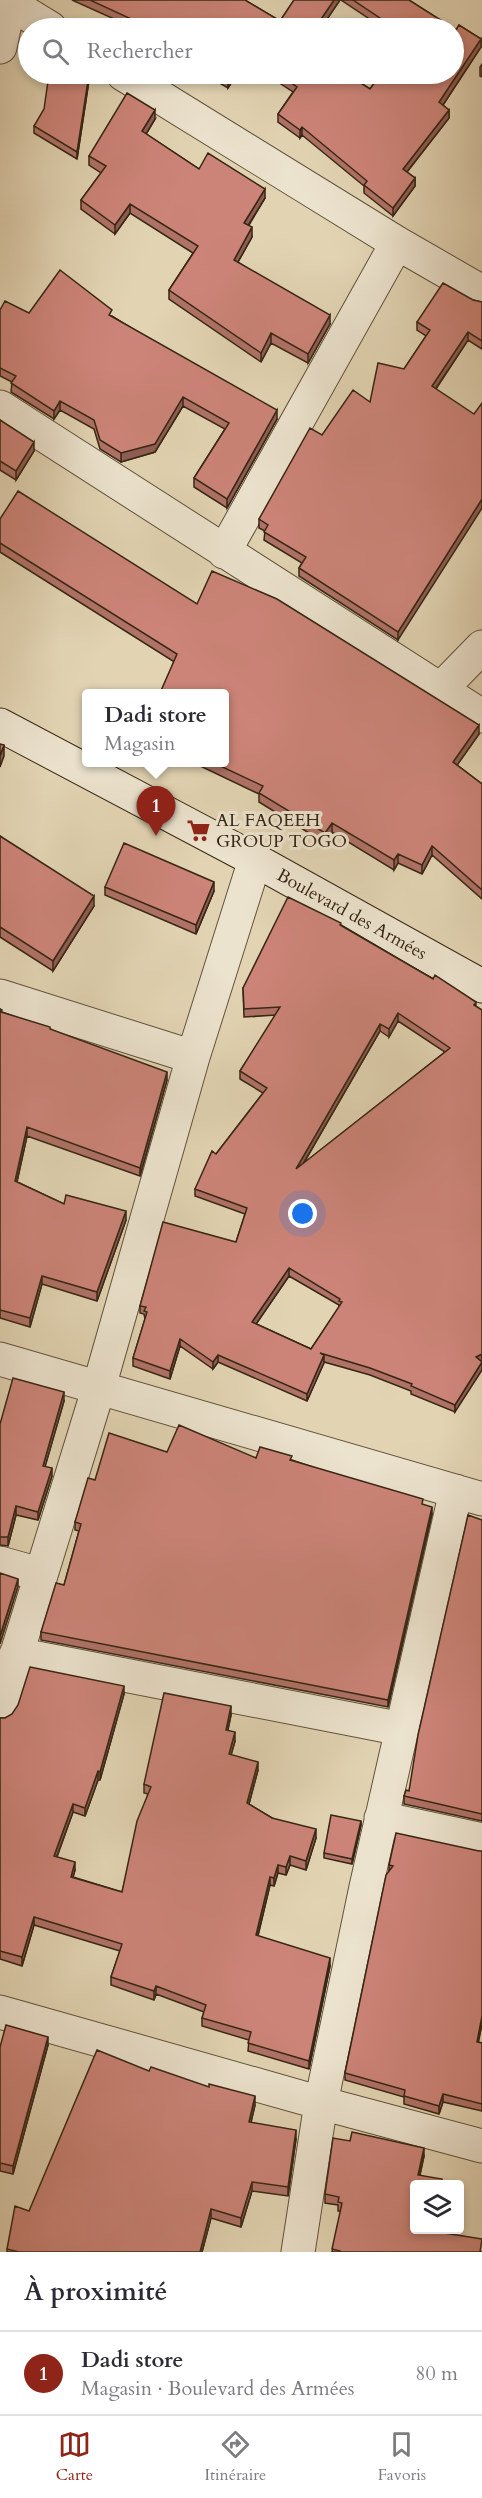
<!DOCTYPE html>
<html lang="fr">
<head>
<meta charset="utf-8">
<style>
	body { margin:0; font-family:Cardo,serif; background:#f2f2f3; color:#2b2b33 }
	.controls { position:absolute; right:18px; bottom:18px; display:grid; overflow:hidden; border-radius:6px; box-shadow:0 3px 9px #0003 }
	.controls button { width:54px; height:54px; display:grid; place-items:center; padding:0; border:0; border-bottom:2px solid #e1e1e2; background:#fff; color:#2b2b33; font:30px sans-serif }
	.you { position:absolute; left:303px; top:1214px; width:21px; height:21px; margin:-15px; border:4px solid #fff; border-radius:50%; background:#1a73e8; box-shadow:0 0 0 9px #1a73e833 }
	.badge { display:grid; place-items:center; width:39px; height:39px; border-radius:50%; background:#8f2418; color:#fff; font-size:20px; font-weight:700 }
	.pin { position:absolute; translate:-50% -50px; filter:drop-shadow(0 2px 3px #0008) }
	.pin::after { content:''; position:absolute; top:32px; width:21px; height:18px; background:inherit; clip-path:polygon(0 0,100% 0,50% 100%) }
	.popup { position:absolute; left:82px; top:689px; width:147px; height:78px; box-sizing:border-box; display:grid; place-content:center; border-radius:6px; background:#fff; filter:drop-shadow(0 2px 4px #0005); font-size:20px; white-space:nowrap; color:#7c7c81 }
	.popup b { font-size:22px; color:#2b2b33 }
	.popup::after { content:''; position:absolute; left:50%; top:100%; margin-left:-12px; border:12px solid transparent; border-top-color:#fff }
	.list { margin:0; padding:0; list-style:none }
	h2 { display:flex; justify-content:space-between; align-items:center; height:78px; margin:0; padding:0 24px; font-size:26px }
	h2 small { font-size:20px; font-weight:400; color:#7c7c81 }
	.list li { display:grid; grid-template-columns:39px 1fr auto; gap:18px; align-items:center; box-sizing:border-box; height:84px; padding:0 24px; border-top:2px solid #e1e1e2 }
	.list b { display:block; font-size:22px; white-space:nowrap }
	.list p { margin:0; font-size:20px; white-space:nowrap; color:#7c7c81 }
	.list em { font-size:20px; font-style:normal; color:#7c7c81 }
	.icon { flex:none; width:33px; height:33px; fill:none; stroke:currentColor; stroke-width:2; stroke-linecap:round; stroke-linejoin:round }
	.map { position:relative; flex:none; width:482px; height:2252px; overflow:hidden }
	.search { position:absolute; background:#fff; box-shadow:0 3px 9px #0003; left:18px; right:18px; top:18px; height:66px; display:flex; align-items:center; gap:15px; box-sizing:border-box; padding:0 21px; border-radius:33px; color:#7c7c81; font-size:22px }
	.sheet { height:162px; background:#fff }
	nav { display:flex; justify-content:space-around; align-items:center; box-sizing:border-box; height:84px; border-top:2px solid #e1e1e2; background:#fff; font-size:16px; color:#7c7c81 }
	nav a { display:grid; justify-items:center; gap:3px }
	nav .on { color:#8f2418 }
	.map>svg:first-child { display:block }
</style>
</head>
<body>
<div class="map">
<svg width="482" height="2252" viewBox="0 0 482 2252">
	<rect width="100%" height="100%" fill="#e2d4b3"/>
	<filter id="stains"><feTurbulence type="fractalNoise" baseFrequency=".00333" numOctaves="4"/><feColorMatrix values="0 0 0 0 .2 0 0 0 0 .09 0 0 0 0 .02 0 0 0 .5 -.17"/></filter>
	<radialGradient id="worn" r=".72"><stop offset=".6" stop-color="#630" stop-opacity="0"/><stop offset="1" stop-color="#630" stop-opacity=".3"/></radialGradient>
	<g fill="none" stroke-linecap="round" stroke-linejoin="round">
		<defs>
			<path id="street" d="M9 3 50 28
				M0 47 10 0
				M123 74 397 243 482 292
				M0 407 482 716
				M224 552 397 243
				M441 689 482 647
				M0 996 193 1057
				M0 1359 482 1499
				M0 1563 39 1574
				M16 1654 402 1729
				M0 1708 99 1387 193 1057 255 860
				M381 1818 482 1840
				M0 2012 321 2103 482 2146
				M298 2252 321 2103 366 1887 456 1491"/>
			<path id="secondary" d="M0 725 255 860 482 986"/>
		</defs>
		<!-- street casing -->
		<use href="#street" stroke="#62523c" stroke-width="35"/>
		<!-- secondary casing -->
		<use href="#secondary" stroke="#372614" stroke-width="35"/>
		<!-- street -->
		<use href="#street" stroke="#ece3ce" stroke-width="33"/>
		<!-- secondary -->
		<use href="#secondary" stroke="#ece3ce" stroke-width="33"/>
	</g>
	<!-- wall -->
	<path fill="#af7267" stroke="#372614" stroke-width="1.5" fill-rule="evenodd" d="M72 0H245L280 21 294 0H340L321 28H134Z
		M341 0H409L456 30 459 25 481 39V47L443 105 449 110V118L407 172 415 178V186L393 216 364 193V186L302 135 300 138 278 122V114L293 92 266 74H347L370 89 381 74H453V28H383Z
		M482 64V77L480 76V67Z
		M90 74 77 159 34 133V126Z
		M204 74H237L228 88Z
		M155 119 146 134 199 169 265 198 249 225 252 237 238 262 330 324 308 363 271 343 261 362 169 299V290L193 253 130 213 115 234 81 209V200L101 173 89 165V156Z
		M473 300 482 302V349L468 340 436 389 398 640 299 576V568L302 563 264 540 265 531 259 528V519L322 435 370 402 404 369 426 336 417 330V322Z
		M0 310 29 313 112 316 277 419 227 508 194 487V478L225 429 183 406 155 452 121 462 100 449 94 429 60 410 54 419 11 392 12 382 0 376Z
		M0 420 34 451 16 480 0 470Z
		M0 519 197 604 479 734 457 765 482 784V899L432 855 422 874 398 863 394 870 332 832 325 843 259 802V794L192 762H225L173 661 0 552Z
		M0 836 94 906 53 971 0 937Z
		M105 887 214 891 196 934 105 895Z
		M341 925 433 979 476 1002 455 1412 411 1394V1391L370 1375 324 1362 307 1401 218 1362 213 1369 180 1346 170 1379 133 1366V1358L145 1319 144 1314 140 1313V1306L236 1242 245 1214 195 1196V1189L216 1154 263 1093 240 1079V1071L276 1015 244 1017 243 988ZM398 1021 445 1052 304 1163 380 1031 389 1037ZM289 1276 339 1305V1308L311 1349 256 1324Z
		M0 1009 2 1012 50 1029 167 1080 140 1176 27 1136 17 1182 64 1204 126 1220 97 1301 42 1284 30 1327 0 1318Z
		M64 1401 45 1466 52 1476 38 1520 16 1515 8 1546 0 1545V1424Z
		M167 1452 292 1460 423 1505 432 1514 388 1707 41 1640V1632L64 1585 79 1531 75 1530V1522L95 1480Z
		M482 1520V1821L404 1804V1796L409 1791Z
		M124 1694 100 1780H98L85 1816 73 1812 57 1857 75 1870 73 1877 122 1892 148 1794 144 1793V1784L231 1715 228 1730 235 1741 231 1755 258 1770 249 1804 272 1818 316 1838 306 1870 290 1865 286 1875 278 1873 274 1886 270 1885 258 1936 330 1966 309 2069 248 2051 249 2040 202 2026V2018L204 2012 156 1994 154 2000 111 1985V1977L120 1951 34 1925 22 1966 0 1959V1718H5Z
		M361 1825 352 1864 324 1858V1853Z
		M479 1851 482 2024 478 2042 482 2043V2111L443 2102 439 2114 404 2104V2097L345 2080V2073L389 1872V1865Z
		M48 2045 13 2174 0 2171V2047Z
		M149 2071 255 2105 251 2122 296 2139 288 2196 252 2191 241 2227 211 2218 202 2252H7V2249L29 2211Z
		M424 2156 420 2175 442 2184 434 2231 482 2252H332L341 2211H338V2205L325 2203V2194Z"/>
	<!-- shaded-wall -->
	<path fill="#8f5c54" stroke="#372614" stroke-width="1.5" d="M334 0H340L321 28H315Z
		M481 39V47L439 111V102Z
		M89 74H90L77 159V152Z
		M232 74H237L228 88V80Z
		M155 110V119L142 141V131Z
		M449 110V118L403 177V169Z
		M302 127V135L300 138V130Z
		M415 178V186L393 216V208Z
		M265 189V198L244 232V223Z
		M130 204V213L115 234V225Z
		M252 227V237L234 269V260Z
		M330 315V324L308 363V354Z
		M468 332V340L432 394V386Z
		M271 333V343L261 362V353Z
		M183 397V406L155 452 121 462V453Z
		M60 401V410L54 419V411Z
		M277 410V419L227 508V499Z
		M34 442V451L16 480V471Z
		M482 499V508L398 640V632Z
		M479 725V734L453 771V762Z
		M4 745V756L0 767V756Z
		M332 823V832L325 843V833Z
		M432 846V855L422 874V865Z
		M398 854V863L394 870V860Z
		M214 882V891L196 934V925Z
		M94 896V906L53 971V961Z
		M398 1013V1021L389 1037V1029Z
		M380 1024V1031L296 1176V1169Z
		M167 1072V1080L140 1176V1168Z
		M27 1127V1136L15 1190V1181Z
		M126 1211V1220L97 1301V1292Z
		M289 1268V1276L252 1330V1322Z
		M42 1276V1284L30 1327V1318Z
		M180 1339V1346L170 1379V1371Z
		M482 1354V1362L476 1357Z
		M218 1355V1362L213 1369V1362Z
		M324 1355V1363L307 1401V1394Z
		M482 1362V1370L455 1412V1405Z
		M64 1392V1401L43 1474V1466Z
		M52 1468V1476L38 1520V1512Z
		M16 1506V1515L8 1546V1537Z
		M432 1507V1514L388 1707V1700Z
		M18 1579V1587L0 1644V1636Z
		M124 1686V1694L100 1780V1772Z
		M231 1706V1715L226 1738V1730Z
		M235 1732V1741L229 1762V1754Z
		M258 1762V1770L247 1811V1803Z
		M98 1771V1780L85 1816V1808Z
		M73 1804V1812L54 1864V1856Z
		M361 1821V1825L352 1864V1859Z
		M316 1829V1838L306 1870V1861Z
		M290 1856V1865L286 1875V1867Z
		M75 1862V1870L71 1885V1877Z
		M278 1865V1873L274 1886V1878Z
		M270 1877V1885L256 1943V1935Z
		M34 1917V1925L22 1966V1957Z
		M330 1958V1966L309 2069V2061Z
		M156 1986V1994L154 2000V1991Z
		M482 2016V2024L477 2049V2042Z
		M48 2037V2045L13 2174V2166Z
		M443 2094V2102L439 2114V2106Z
		M255 2096V2105L249 2131V2122Z
		M296 2130V2139L288 2196V2187Z
		M424 2148V2156L418 2183V2175Z
		M252 2182V2191L241 2227V2218Z
		M211 2209V2218L202 2252H200Z"/>
	<!-- building -->
	<path fill="#cc8478" stroke="#372614" stroke-width="1.5" fill-rule="evenodd" d="M90 0H245L280 21 294 0H334L315 28H136L140 23Z
		M353 0H409L456 30 459 25 481 39 439 102 449 110 403 169 415 178 393 208 364 185 367 181 302 127 300 130 278 114 297 87 278 74H347L370 89 381 74H453V28H395Z
		M49 74H89L77 152 34 126 44 109Z
		M217 74H232L228 80Z
		M127 93 155 110 142 131 199 169 208 153 265 189 244 223 252 227 234 260 330 315 308 354 271 333 261 353 169 290 198 246 130 204 115 225 81 200 106 166 89 156Z
		M60 270 112 310 109 315 277 410 227 499 194 478 229 423 183 397 155 444 121 453 100 440 94 420 60 401 54 411 11 383 16 376 0 368V310L5 301 29 313Z
		M443 283 473 300 482 302V341L468 332 432 386 474 414 482 403V499L398 632 299 568 306 557 264 532 268 525 259 519 310 428 322 435 353 390 370 402 378 363 404 369 430 330 417 322Z
		M0 420 34 442 16 471 0 461Z
		M18 491 197 604 212 571 277 599 479 725 453 762 482 784V890L432 846 422 865 398 854 394 860 332 823 325 833 259 793 263 786 212 762H225V693H160L177 654 0 543V519Z
		M0 744 4 745 0 756Z
		M0 836 94 896 53 961 0 927Z
		M124 843 214 882 196 925 105 887Z
		M288 897 341 923 340 925 433 979 435 975 476 1002 474 1005 482 1010V1354L476 1357 482 1362 455 1405 411 1386 412 1384 370 1368 320 1353 324 1355 307 1394 218 1355 213 1362 180 1339 170 1371 133 1358 147 1312 144 1311 146 1307 140 1306 163 1222 236 1242 247 1208 195 1189 212 1151 216 1154 267 1088 240 1071 280 1007 244 1009 243 988ZM398 1013 450 1048 296 1169 380 1024 389 1029ZM289 1268 340 1299 339 1301 342 1302 311 1349 252 1322Z
		M0 1009 2 1010 1 1012 50 1027V1029L167 1072 140 1168 27 1127 15 1181 64 1204 66 1195 126 1211 97 1292 42 1276 30 1318 0 1310Z
		M13 1378 64 1392 43 1466 52 1468 38 1512 16 1506 8 1537H0V1424Z
		M179 1425 256 1458 260 1447 292 1456 290 1460 423 1499 422 1504 432 1507 388 1700 41 1632 56 1583 64 1585 81 1524 75 1522 88 1478 95 1480 109 1433 167 1452Z
		M468 1515 482 1520V1814L404 1796 406 1790 409 1791 418 1735Z
		M0 1573 18 1579 0 1636Z
		M30 1667 124 1686 100 1772 98 1771 85 1808 73 1804 54 1856 75 1862 71 1877 122 1892 137 1821 151 1787 144 1784 164 1693 231 1706 226 1730 235 1732 229 1754 258 1762 247 1803 272 1818 316 1829 306 1861 290 1856 286 1867 278 1865 274 1878 270 1877 256 1935 330 1958 309 2061 248 2043 251 2032 202 2018 206 2005 156 1986 154 1991 111 1977 122 1944 34 1917 22 1957 0 1951V1718H5L12 1714 18 1705Z
		M331 1815 361 1821 352 1859 324 1853Z
		M396 1833 479 1851H482V2016L477 2042 482 2043V2104L443 2094 439 2106 404 2096 405 2090 345 2073 386 1875 393 1866 389 1865Z
		M6 2025 48 2037 13 2166 0 2163V2047Z
		M97 2050 149 2071 151 2067 209 2087V2084L255 2096 249 2122 296 2130 288 2187 252 2182 241 2218 211 2209 200 2252H19L7 2249 15 2206 29 2211Z
		M352 2132 424 2148 418 2175 442 2179 441 2184H414V2229H432V2231L482 2239 480 2252H340V2251L332 2249 342 2203 338 2202 339 2197 325 2194 333 2138 350 2141Z"/>
	<!-- icons -->
	<defs>
		<symbol id="supermarket-bare" viewBox="-9 -9 18 18"><path d="M-6-5.5h2.5l.6 2H6L4.5 2H-2.5L-4.4-4H-6ZM-1.5 3.2a1.3 1.3 0 1 0 .1 0ZM3 3.2a1.3 1.3 0 1 0 .1 0Z" fill="#8f2418" stroke="#ece3ce" stroke-width="2.5" paint-order="stroke"/></symbol>
	</defs>
	<g fill-rule="evenodd">
		<use href="#supermarket-bare" x="182" y="814" width="33" height="33"/>
	</g>
	<g text-anchor="middle" stroke-width="6" stroke-linejoin="round" paint-order="stroke">
		<!-- poi labels -->
		<g font-size="18" fill="#372614" stroke="#ece3ce" text-anchor="start">
			<text x="216" y="826">AL FAQEEH<tspan x="216" dy="21">GROUP TOGO</tspan></text>
		</g>
		<!-- street labels -->
		<g font-size="18" fill="#372614" stroke="#ece3ce">
			<text transform="translate(352 914) rotate(29)" y="6">Boulevard des Armées</text>
		</g>
	</g>
	<rect width="100%" height="100%" filter="url(#stains)"/>
	<rect width="100%" height="100%" fill="url(#worn)"/>
</svg>
<div class="controls">
<button><svg class="icon" aria-label="layers" viewBox="0 0 24 24"><path d="M12 4l9 5-9 5-9-5zM3 14l9 5 9-5"/></svg></button>
</div>
<div class="you"></div>
<div class="pin badge" style="left:156px;top:836px">1</div>
<div class="popup"><b>Dadi store</b>Magasin</div>
<div class="search"><svg class="icon" aria-label="search" viewBox="0 0 24 24"><circle cx="10" cy="10" r="6"/><path d="M15 15l6 6"/></svg>Rechercher</div>
</div>
<section class="sheet">
<h2>À proximité<small></small></h2>
<ul class="list">
<li><span class="badge">1</span><div><b>Dadi store</b><p>Magasin · Boulevard des Armées</p></div><em>80 m</em></li>
</ul>
</section>
<nav>
<a class="on"><svg class="icon" aria-label="map" viewBox="0 0 24 24"><path d="M3 6l6-2 6 2 6-2v14l-6 2-6-2-6 2zM9 4v14M15 6v14"/></svg>Carte</a>
<a><svg class="icon" aria-label="directions" viewBox="0 0 24 24"><path d="M12 3l9 9-9 9-9-9zM9 14v-3h6M13 9l2 2-2 2"/></svg>Itinéraire</a>
<a><svg class="icon" aria-label="saved" viewBox="0 0 24 24"><path d="M7 4h10v16l-5-4-5 4z"/></svg>Favoris</a>
</nav>
</body>
</html>
